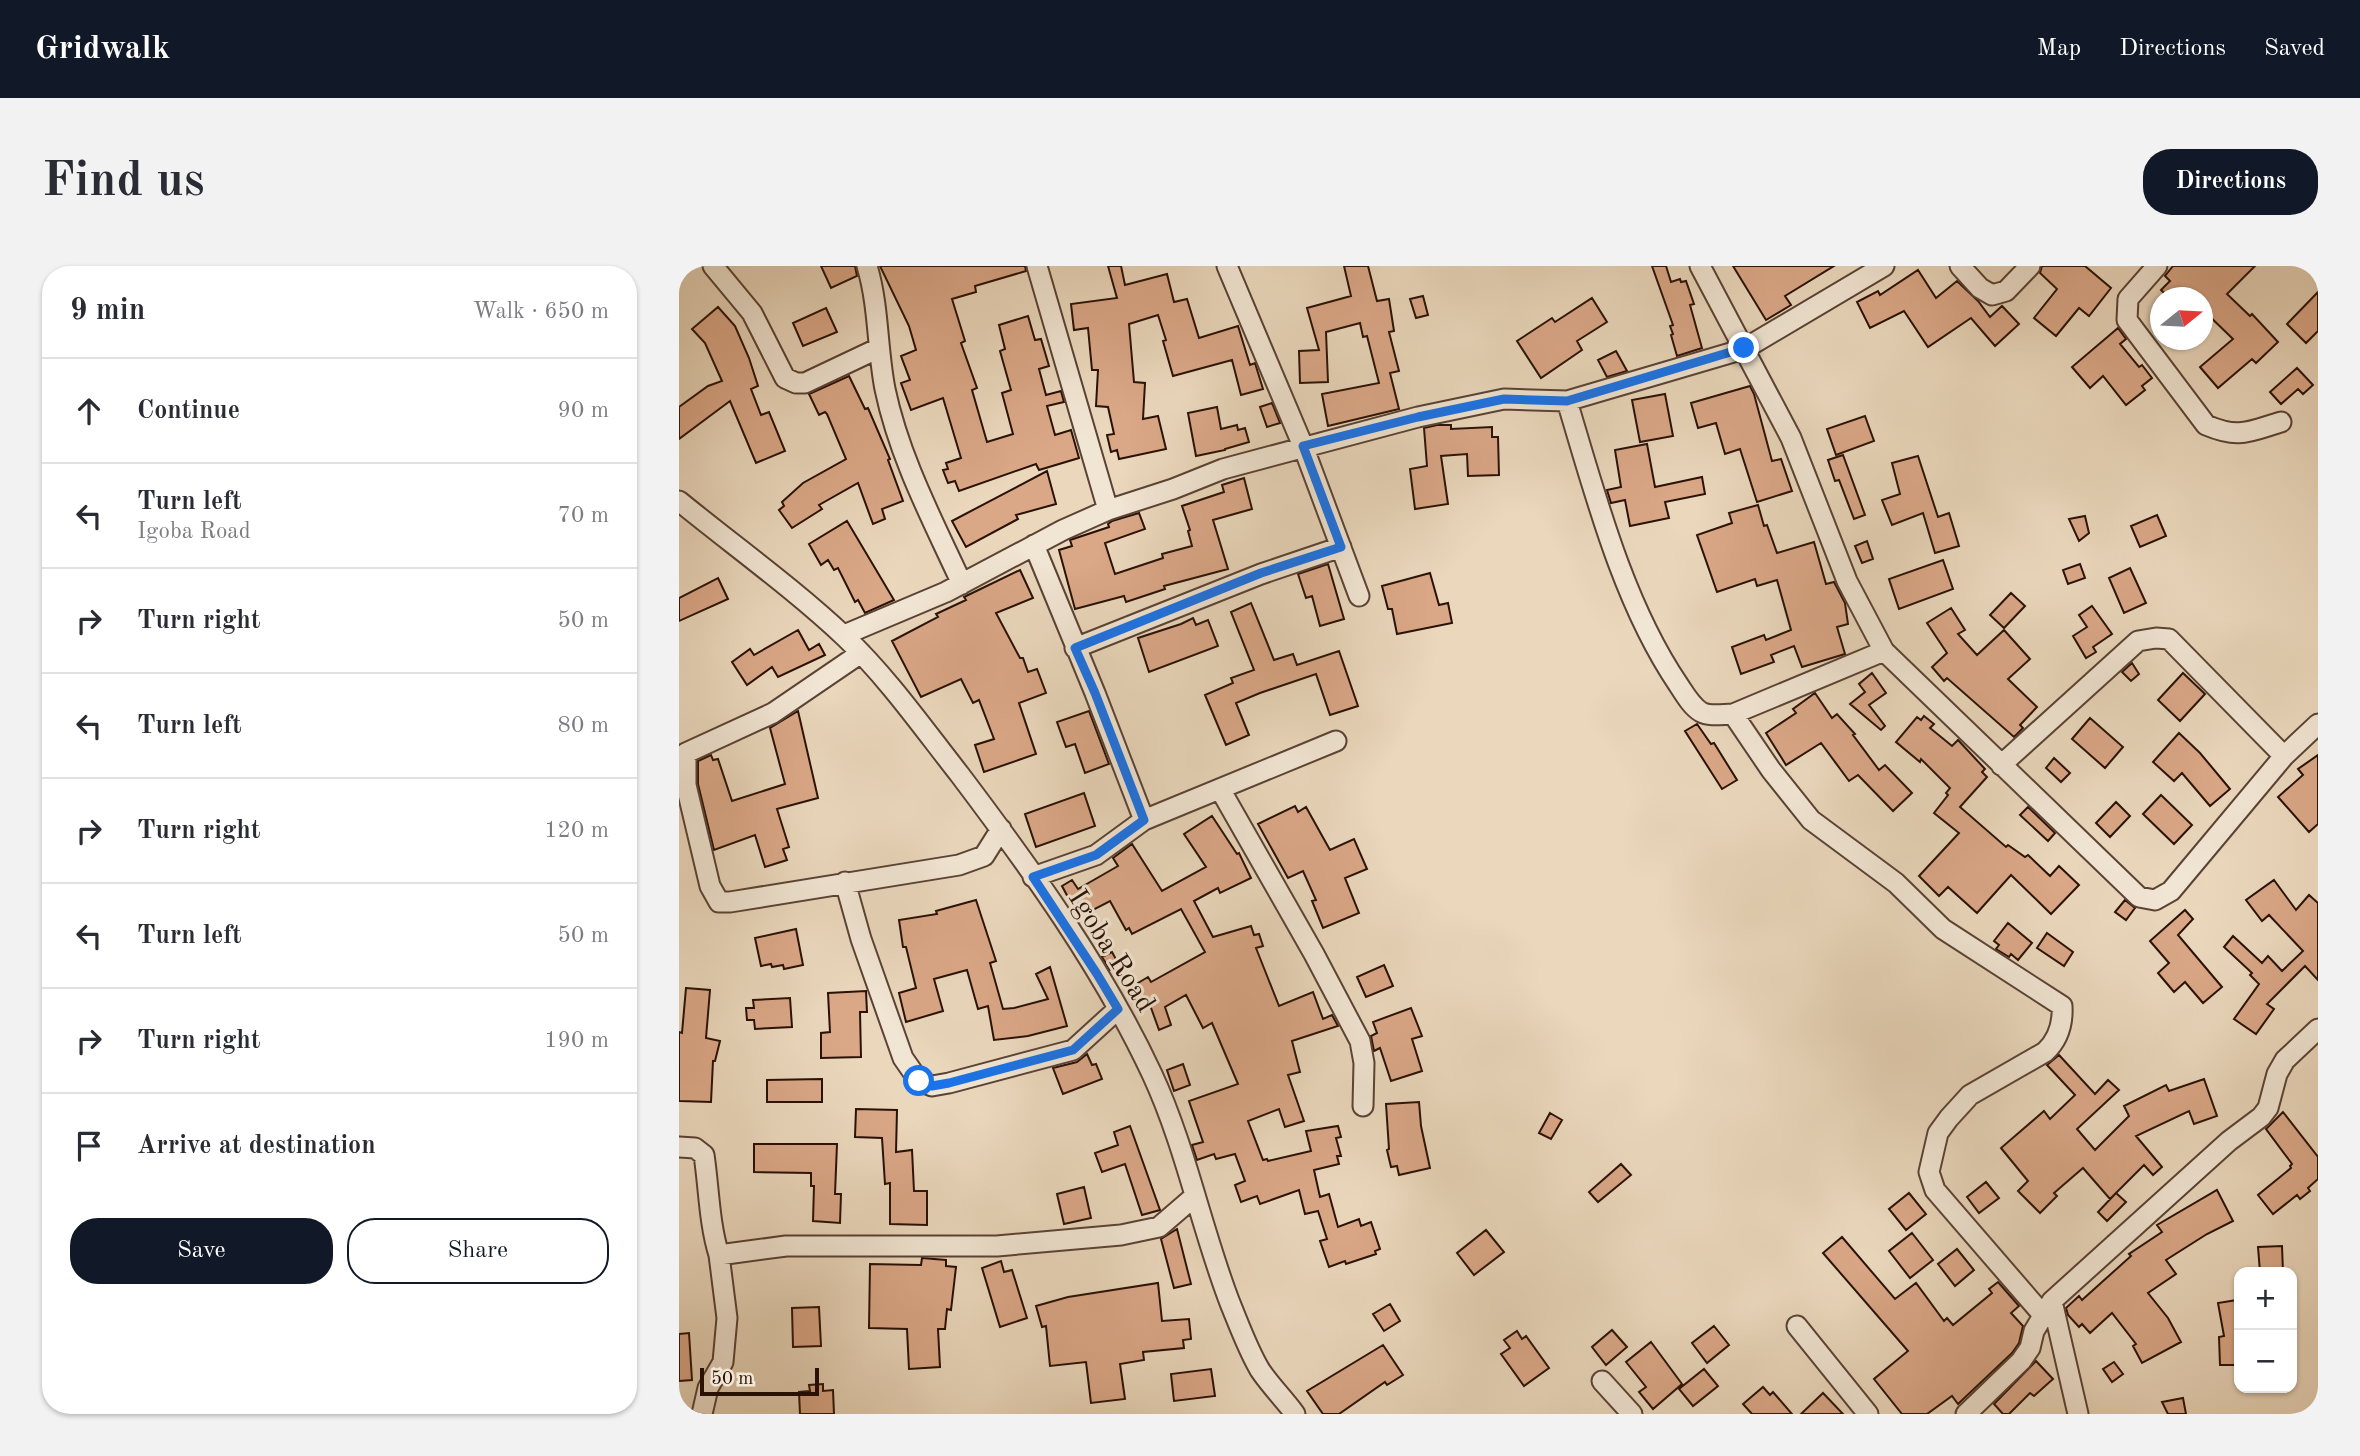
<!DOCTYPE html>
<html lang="en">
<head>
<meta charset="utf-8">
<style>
	body { margin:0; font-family:"Old Standard TT",serif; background:#f2f2f3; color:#2b2b33 }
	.controls { position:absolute; right:21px; bottom:21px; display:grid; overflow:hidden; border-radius:14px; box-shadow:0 2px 5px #0004 }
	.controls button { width:63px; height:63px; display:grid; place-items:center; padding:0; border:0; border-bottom:2px solid #e1e1e2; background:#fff; color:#2b2b33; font:35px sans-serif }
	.compass { position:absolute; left:1471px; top:21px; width:63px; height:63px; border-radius:50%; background:#fff; box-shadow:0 2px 5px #0004; rotate:72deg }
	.scale { position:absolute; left:21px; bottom:18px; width:119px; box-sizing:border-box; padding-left:7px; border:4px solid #2a1106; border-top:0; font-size:19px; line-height:24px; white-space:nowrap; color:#2a1106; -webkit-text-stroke:5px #f1e5d3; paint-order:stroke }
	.stop { position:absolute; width:21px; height:21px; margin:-16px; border:5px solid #1a73e8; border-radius:50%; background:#fff }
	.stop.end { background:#1a73e8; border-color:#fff; box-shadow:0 2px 7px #0008 }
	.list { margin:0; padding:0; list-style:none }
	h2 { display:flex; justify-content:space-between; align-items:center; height:91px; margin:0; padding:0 28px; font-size:30px }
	h2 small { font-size:23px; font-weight:400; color:#7c7c81 }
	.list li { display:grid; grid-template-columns:46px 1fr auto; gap:21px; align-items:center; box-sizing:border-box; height:105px; padding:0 28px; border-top:2px solid #e1e1e2 }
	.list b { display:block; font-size:26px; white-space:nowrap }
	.list p { margin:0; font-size:23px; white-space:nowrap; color:#7c7c81 }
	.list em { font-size:23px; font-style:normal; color:#7c7c81 }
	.actions { display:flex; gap:14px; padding:21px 28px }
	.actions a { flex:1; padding:16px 0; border:2px solid #111827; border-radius:28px; text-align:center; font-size:24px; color:#111827 }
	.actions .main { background:#111827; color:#fff }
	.icon { flex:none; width:38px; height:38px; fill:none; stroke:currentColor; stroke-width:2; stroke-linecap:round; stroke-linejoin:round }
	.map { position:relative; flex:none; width:1639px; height:1148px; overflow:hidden; border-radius:28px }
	header { display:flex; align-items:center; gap:42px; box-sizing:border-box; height:98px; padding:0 35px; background:#111827; color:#fff }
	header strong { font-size:33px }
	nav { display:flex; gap:38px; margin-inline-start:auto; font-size:24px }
	.intro { display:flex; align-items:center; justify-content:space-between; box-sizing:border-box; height:168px; padding:0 42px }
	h1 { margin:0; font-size:49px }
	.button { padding:18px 32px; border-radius:28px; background:#111827; color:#fff; font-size:24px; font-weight:700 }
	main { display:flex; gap:42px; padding:0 42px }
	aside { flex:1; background:#fff; border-radius:28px; box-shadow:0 2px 5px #0004 }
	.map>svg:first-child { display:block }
</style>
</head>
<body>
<header>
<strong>Gridwalk</strong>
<nav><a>Map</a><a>Directions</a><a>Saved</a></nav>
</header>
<div class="intro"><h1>Find us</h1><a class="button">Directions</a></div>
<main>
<aside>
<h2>9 min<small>Walk · 650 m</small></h2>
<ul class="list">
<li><svg class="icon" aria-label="ahead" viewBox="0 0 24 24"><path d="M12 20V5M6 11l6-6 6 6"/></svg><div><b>Continue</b></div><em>90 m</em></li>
<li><svg class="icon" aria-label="left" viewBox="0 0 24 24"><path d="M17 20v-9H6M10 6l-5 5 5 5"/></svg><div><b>Turn left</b><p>Igoba Road</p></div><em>70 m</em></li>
<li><svg class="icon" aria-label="right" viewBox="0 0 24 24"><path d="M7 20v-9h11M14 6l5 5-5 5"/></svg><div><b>Turn right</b></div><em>50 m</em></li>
<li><svg class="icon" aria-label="left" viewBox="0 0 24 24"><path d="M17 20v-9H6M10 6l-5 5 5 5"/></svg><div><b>Turn left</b></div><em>80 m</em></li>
<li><svg class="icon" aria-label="right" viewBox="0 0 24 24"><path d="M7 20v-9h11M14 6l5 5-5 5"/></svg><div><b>Turn right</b></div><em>120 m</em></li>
<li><svg class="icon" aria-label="left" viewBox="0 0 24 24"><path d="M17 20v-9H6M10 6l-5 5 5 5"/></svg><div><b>Turn left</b></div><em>50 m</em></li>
<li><svg class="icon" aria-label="right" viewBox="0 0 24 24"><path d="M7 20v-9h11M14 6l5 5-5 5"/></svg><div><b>Turn right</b></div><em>190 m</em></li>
<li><svg class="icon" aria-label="arrive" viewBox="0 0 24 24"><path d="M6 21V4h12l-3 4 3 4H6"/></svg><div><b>Arrive at destination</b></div></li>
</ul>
<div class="actions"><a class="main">Save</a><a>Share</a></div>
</aside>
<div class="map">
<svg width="1639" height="1148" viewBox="0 0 1639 1148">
	<rect width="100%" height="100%" fill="#ead7bc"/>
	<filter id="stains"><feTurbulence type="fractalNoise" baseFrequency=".00286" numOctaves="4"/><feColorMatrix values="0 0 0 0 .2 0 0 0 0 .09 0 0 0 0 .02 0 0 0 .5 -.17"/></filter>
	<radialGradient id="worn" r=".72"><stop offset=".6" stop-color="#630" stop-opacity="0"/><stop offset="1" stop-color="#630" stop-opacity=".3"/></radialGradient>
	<!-- building -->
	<path fill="#daa787" stroke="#2a1106" stroke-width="2" d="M142 0H176L178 10 152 22Z
		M201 0H346L347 5 296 20 297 26 273 33 286 75 282 77 298 122 293 124 308 176 334 168 323 127 332 124 321 85 326 83 320 59 349 50 356 74 362 73 370 100 360 103 367 129 382 125 385 136 368 140 376 169 392 164 400 192 360 204 357 198 280 225 276 215 269 217 264 204 269 203 267 197 282 192 264 132 232 144 222 117 231 114 222 90 237 84 230 60Z
		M429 0H442L446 19 488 8 495 36 508 33 520 72 559 60 571 99 576 97 584 123 562 129 553 94 494 110 484 75 487 74 479 49 450 58 455 116 466 117 464 153 479 150 487 183 440 193 438 184 432 186 428 169 435 168 429 141 417 140 419 104H413L409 62 395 64 392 38 438 32Z
		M665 0H689L698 35 710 33 715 65 710 66 720 105 711 107 720 143 649 160 643 128 700 117 688 70 684 71 681 57 647 66 649 116 621 117 620 85 640 84 628 42 672 30Z
		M973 0H987L992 16 1001 13 1002 16 1007 15 1015 38 1011 39 1023 82 998 90 992 69 994 68 991 60 994 59Z
		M1054 0H1155L1106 30 1112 39 1087 54Z
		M1363 0H1406L1432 22 1410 50 1400 42 1377 70 1355 52 1378 23 1361 7Z
		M1494 0H1576L1548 28 1571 50 1573 48 1599 76 1577 97 1573 93 1539 122 1521 101 1554 73 1523 43V32H1490L1482 24 1491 15 1486 10Z
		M1239 4 1257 32 1278 15 1299 35 1311 51 1323 40 1340 58 1316 80 1292 52 1249 81 1225 45 1191 62 1178 36 1199 25 1201 29Z
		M1639 26V65L1627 77 1608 58Z
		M744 30 749 49 737 52 731 33Z
		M913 32 928 56 898 75 903 84 862 112 838 75 873 52 876 56Z
		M39 41 56 60 70 92 79 120 72 123 82 149 90 146 106 185 77 197 51 135 0 173V141L29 120 43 115 26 77 13 63Z
		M147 42 158 66 124 80 114 57Z
		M1439 62 1447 73 1441 78 1460 101 1463 99 1473 112 1463 120 1466 124 1447 139 1424 110 1411 122 1393 101Z
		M937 85 948 105 928 111 919 94Z
		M1618 102 1634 119 1624 128 1619 123 1602 138 1591 126Z
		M170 110 186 143 189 142 211 193 209 194 224 235 203 243 206 253 194 258 179 217 140 239 143 243 113 262 100 244 105 240 103 236 124 217 167 193 148 148 146 146 140 149 130 128Z
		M1071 120 1075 128 1093 195 1102 193 1113 225 1078 236 1061 183 1046 188 1037 157 1019 162 1012 137Z
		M986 128 994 170 961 176 953 134Z
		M593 137 601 157 588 161 581 141Z
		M538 141 542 163 558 159 559 164 566 162 570 176 546 183V184L517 190 509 147Z
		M1186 150 1195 175 1157 189 1148 163Z
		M758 159H772V163L813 161V171H819L820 209 789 210 788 188 762 190 769 238 736 243 731 203 748 200 745 162Z
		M968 178 976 221 1023 211 1026 228 986 236 990 252 951 260 946 234 932 237 928 224 942 221 936 184Z
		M1164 189 1186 249 1175 253 1160 214 1156 215 1149 194Z
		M1239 190 1259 251 1270 247 1280 280 1256 287 1244 247 1213 259 1203 234 1221 228 1213 197Z
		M368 205 377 238 337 249 339 253 287 281 273 255Z
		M565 212 573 243 534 254 549 303 485 320 486 323 447 336 445 330 396 343 380 284 393 280 391 274 430 261 429 258 433 255 460 247 466 263 426 277 436 308 484 292 483 288 513 280 509 265 511 264 503 240 545 226 543 219Z
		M1079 239 1085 260 1088 259 1098 287 1135 276 1147 318 1155 316 1166 337 1169 358 1158 361 1166 388 1123 401 1115 380 1092 389 1095 396 1062 408 1053 381 1085 369 1087 374 1112 364 1098 314 1078 320 1076 313 1038 326 1018 269 1053 257 1050 247Z
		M1478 249 1487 270 1461 281 1452 260Z
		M1406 250 1410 267 1400 275 1390 253Z
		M168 255 215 334 186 347 179 334 176 336 159 302 155 304 149 294 142 299 130 278Z
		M1188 275 1194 293 1183 297 1176 280Z
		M1264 294 1274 323 1220 343 1210 313Z
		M649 298 665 353 641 360 633 330 627 332 619 308Z
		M1401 298 1406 312 1389 318 1384 304Z
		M1451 302 1467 337 1445 347 1430 312Z
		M341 304 354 332 317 347 341 392H344L349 406 358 403 367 427 340 437 357 488 305 506 296 479 315 473 300 434 294 437 282 413 242 431 213 375 259 351 257 348 287 334 285 331Z
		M751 307 760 339 769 337 773 357 718 368 713 343H709L703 320Z
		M39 312 49 333 0 355V332Z
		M1332 327 1346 340 1325 362 1311 349Z
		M572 337 595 394 614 388 618 399 660 385 679 440 651 449 637 408 581 427 557 437 570 469 547 479 526 429 554 417 552 412 575 404 552 346Z
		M1413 340 1433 368 1414 381 1417 386 1407 392 1394 370 1408 361 1400 349Z
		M1272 342 1286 364 1279 368 1298 389 1325 364 1351 393 1329 413 1358 441 1341 459 1344 462 1335 471 1268 412 1265 415 1253 401 1268 387 1248 357Z
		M514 352 517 359 529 354 539 380 470 406 459 372 502 358Z
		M119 364 130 384 140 378 146 389 99 411 93 401 68 419 53 396 71 383 75 389Z
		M1453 397 1460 408 1452 415 1443 406Z
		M1193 407 1207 427 1190 439 1206 460 1202 464 1171 438 1186 426 1180 418Z
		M1504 407 1526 428 1501 455 1479 434Z
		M1136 427 1153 452 1158 448 1176 468 1174 469 1200 504 1206 499 1233 527 1214 545 1179 509 1170 515 1142 477 1107 499 1087 467 1117 447 1114 443Z
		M119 445 139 532 98 543 110 581 104 583 108 594 86 601 76 569 35 584 19 518V495L32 489 34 494 39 493 53 535 106 518 91 462Z
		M410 445 430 498 406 507 396 478 387 481 378 456Z
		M1245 450 1255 458 1251 462 1273 480 1279 474 1306 503 1303 506 1308 511 1281 541 1327 581 1329 579 1346 591 1349 589 1371 610 1380 600 1400 619 1372 648 1332 609 1298 647 1269 621 1260 630 1240 610 1280 567 1255 547 1269 529 1267 527 1271 522 1242 493 1241 496 1217 476 1238 451 1242 454Z
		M1411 452 1444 481 1426 502 1393 473Z
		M1018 458 1032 478 1035 477 1058 514 1043 523 1006 465Z
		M1500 467 1521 487 1551 523 1531 540 1503 507 1495 515 1474 496Z
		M1639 489V558L1630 566 1599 531 1624 509 1619 503Z
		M1375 492 1391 507 1382 516 1367 502Z
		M405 527 416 560 357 581 346 548Z
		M1482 529 1513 559 1495 578 1464 548Z
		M1437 536 1451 550 1431 571 1417 557Z
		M616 540 619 546 627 541 651 584 675 573 688 603 666 612 680 647 644 662 633 635 637 634 624 605 609 612 579 558Z
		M1349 541 1376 567 1369 575 1341 549Z
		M533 550 558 588 560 587 572 612 541 627 539 622 515 635 534 671 572 660 575 669 580 668 584 680 577 682 600 740 634 726 644 753 653 749 659 760 613 775 621 806 609 809 625 855 606 861 600 843 569 855 584 894 588 893 589 895 632 885 627 865 659 860 662 871 657 872 662 890H658L660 898 635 904 641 931 650 928 659 961 680 953 682 960 692 956 701 983 696 985 697 988 667 998 666 995 650 1001 641 975 648 973 639 945 626 948 620 924 581 938 578 930 562 936 556 919 566 915 556 888 537 893 535 888 518 894 513 879 524 876 510 835 559 818 533 757 524 762 507 729 486 741 492 759 480 764 471 739 467 742 454 720 469 711 472 716 526 686 502 643 453 668 450 662 447 664 431 635 414 644 412 640 398 648 383 620 393 614 399 623 439 600 434 592 453 578 483 625 527 601 505 568Z
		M1595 614 1617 644 1630 629 1639 637V714L1626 700 1588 738 1595 743 1577 768 1555 753 1580 718 1571 709 1573 707 1545 681 1554 670 1583 697 1589 690 1603 705 1624 685 1590 649 1583 655 1567 634Z
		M297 634 317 695 311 697 324 743 335 742 369 733 357 708 371 701 388 760 349 770 315 774 309 740 299 743 288 704 255 713 264 745 227 756 220 727 237 722 227 681H224L220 654 258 648 257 645Z
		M1446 634 1456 642 1447 654 1436 646Z
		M1506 644 1514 653 1499 669 1543 721 1524 737 1506 716 1495 726 1479 707 1490 697 1471 675Z
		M1329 657 1353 677 1339 694 1332 688 1330 691 1317 683 1320 679 1315 675Z
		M117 663 124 699 105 703 104 699 93 701 92 698 82 700 76 672Z
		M1368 667 1394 686 1385 700 1358 682Z
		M433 686 440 699 431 704 423 691Z
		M705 699 714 720 687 731 678 711Z
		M7 722 31 724 27 772 41 775 36 795H34L32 836 0 835V766L3 767Z
		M187 725 188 746H181L182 791 142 792V767L151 766 149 727Z
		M111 732 113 761 76 763 75 754H68L67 742H75L74 734Z
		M732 742 743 770 733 773 743 805 712 815 701 782 695 785 692 770 698 767 694 756Z
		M408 788 413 799 417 798 423 813 384 828 374 802 398 796Z
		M1380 789 1416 828 1429 814 1440 824 1398 863 1416 884 1450 850 1445 840 1487 819 1490 825 1525 813 1538 850 1515 858 1510 845 1457 870 1483 901 1474 909 1465 899 1431 933 1404 902 1375 927 1378 930 1361 947 1339 925 1349 915 1322 882 1365 845 1371 853 1396 829 1368 799Z
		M504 798 511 819 495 825 488 804Z
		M143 813V836H88V814Z
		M740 836 742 860 751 902 720 909 718 900 712 901 708 884 710 883 707 838Z
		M177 843 218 844 217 886 233 884 235 925H248V959L211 958V917L206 918 203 872 176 871Z
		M1604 846 1639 891V913L1629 922 1631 925 1621 933 1618 929 1594 948 1579 929 1612 902 1611 900 1613 898 1587 863Z
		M871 847 883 854 872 873 860 867Z
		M451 860 481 944 463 949 446 898 423 906 416 887 439 879 435 866Z
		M75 878H158L156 928H162L161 957 134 955 135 920H132V907L75 906Z
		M942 898 952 909 919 936 910 926Z
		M1307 916 1320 932 1300 947 1288 931Z
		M405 921 412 952 385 958 378 928Z
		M1538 924 1554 955 1528 968 1487 994 1497 1008 1469 1027 1489 1052 1502 1076 1463 1097 1454 1080 1457 1078 1433 1047 1411 1067 1403 1058 1400 1061 1389 1049 1387 1042 1400 1030 1403 1034 1452 990 1450 988 1483 966 1478 959Z
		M1230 927 1247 948 1227 964 1210 943Z
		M1437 927 1447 936 1428 955 1419 946Z
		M498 963 512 1018 495 1022 482 973Z
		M807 964 825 986 795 1009 778 987Z
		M1233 967 1254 994 1231 1012 1210 985Z
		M1163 971 1216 1033 1237 1017 1265 1055 1268 1052 1274 1059 1313 1027 1310 1023 1319 1016 1340 1040 1332 1047 1344 1060 1340 1077 1333 1087 1279 1138 1273 1130 1248 1148H1223L1195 1113 1229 1085 1144 987Z
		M1603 980 1604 1006H1581L1579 981Z
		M1278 983 1295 1004 1276 1020 1259 998Z
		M243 992 267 994V1000L277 1001 272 1044 268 1043 266 1063H259L261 1101 230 1103 228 1063 190 1062 191 998 242 999Z
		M322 995 325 1006 333 1004 348 1052 321 1061 303 1002Z
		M479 1017 483 1055 510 1053 512 1073 504 1074 505 1082 464 1086 465 1094 441 1098 446 1133 412 1137 407 1096 371 1100 367 1060 363 1061 357 1040 389 1031Z
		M1558 1034 1560 1099H1541L1540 1071 1545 1070 1539 1037Z
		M711 1038 721 1055 705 1065 694 1048Z
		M140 1041 142 1080 114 1081 113 1042Z
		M1035 1060 1050 1079 1028 1097 1013 1077Z
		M933 1064 948 1081 927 1099 913 1081Z
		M838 1065 843 1073 847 1070 870 1102 845 1120 822 1088 831 1082 825 1074Z
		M10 1067 13 1114 0 1115V1068Z
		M972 1076 1003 1118 974 1143 960 1126 967 1121 947 1096Z
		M704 1079 724 1109 708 1119 706 1116 660 1148H644L628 1125Z
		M1357 1095 1374 1113 1355 1130 1351 1127 1330 1148H1324L1315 1138Z
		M1435 1096 1444 1108 1433 1116 1424 1103Z
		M532 1103 536 1130 495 1135 492 1108Z
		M1025 1103 1039 1120 1014 1140 1000 1123Z
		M144 1118V1125L154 1124 155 1148H121L120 1126 131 1125 130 1119Z
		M1084 1121 1091 1129 1094 1126 1113 1148H1073L1064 1138Z
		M1144 1127 1164 1148H1122Z
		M1504 1132 1507 1148H1489L1483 1136Z"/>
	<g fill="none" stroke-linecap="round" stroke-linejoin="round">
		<defs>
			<path id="minor" d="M34 0 73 47 106 112 117 117H126L200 82
				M188 0C200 40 198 82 206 123 220 191 254 255 283 318
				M358 0 429 244
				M548 0 624 180 680 330
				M1021 0 1112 172 1168 315 1205 385 1460 631 1476 634 1492 625 1605 490 1639 458
				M1281 0 1301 22 1313 29 1327 25 1351 0
				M1478 0 1449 33 1448 54 1527 159C1560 173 1569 166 1602 156
				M888 135C916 228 944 337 999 418 1005 427 1012 440 1022 446 1031 451 1044 448 1054 448L1092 504 1132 554 1217 617 1264 663 1383 740C1384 758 1379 774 1366 786L1291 829 1270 852 1259 867 1250 906 1256 924 1364 1049
				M0 235C55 280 114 322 166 371 209 412 244 462 281 509 352 603 423 701 473 808 507 881 522 962 551 1037 560 1059 569 1084 581 1104 591 1119 605 1133 616 1148
				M355 279 416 427 465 554
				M165 369 267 326 384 264 429 244 494 223 544 203 739 151 825 133 888 135 1065 83 1205 0
				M396 382 582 308 662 281
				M182 387 94 447 7 487V519L31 620 40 636H51L280 599 305 590 322 563
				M1054 448 1205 385
				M1322 499 1459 375 1477 372 1490 373 1605 490
				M541 523 635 688 681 775 685 797 684 840
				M354 611 417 589 465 554 657 475
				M166 616 182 673 224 792 240 815 253 820 270 817 394 784 439 743
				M0 881 16 882 25 889C30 922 30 957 40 989L107 980H318L442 969 480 961 516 930
				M1373 1035 1399 1148
				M1118 1060 1189 1148
				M923 1115 953 1148
				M23 1148 29 1122 44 1096 48 1052 40 989
				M1287 1148 1342 1095 1351 1082 1355 1065 1373 1035 1550 875 1582 851 1589 842 1598 808 1606 794 1639 763"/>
		</defs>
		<!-- minor casing -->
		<use href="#minor" stroke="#5a4234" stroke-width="23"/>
		<!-- minor -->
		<use href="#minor" stroke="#f1e5d3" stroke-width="19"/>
	</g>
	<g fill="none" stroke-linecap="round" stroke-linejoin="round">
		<!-- route -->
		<path stroke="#1a73e8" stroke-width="9" d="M240 815 253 820 270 817 394 784 439 743 418 708 354 611 417 589 465 554 416 427 396 382 582 307 662 281 624 180 739 151 825 133 888 135 1065 82"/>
	</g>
	<g text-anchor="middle" stroke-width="6" stroke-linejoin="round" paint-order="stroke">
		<!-- street labels -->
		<g font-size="28" fill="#2a1106" stroke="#f1e5d3">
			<text transform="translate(434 684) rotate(58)" y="10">Igoba Road</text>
		</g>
	</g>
	<rect width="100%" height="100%" filter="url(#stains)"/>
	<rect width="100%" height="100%" fill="url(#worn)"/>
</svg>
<div class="controls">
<button>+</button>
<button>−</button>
</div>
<svg class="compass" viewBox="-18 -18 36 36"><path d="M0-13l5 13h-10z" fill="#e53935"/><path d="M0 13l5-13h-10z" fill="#7c7c81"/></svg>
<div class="scale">50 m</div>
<div class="stop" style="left:240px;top:815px"></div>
<div class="stop end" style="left:1065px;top:82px"></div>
</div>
</main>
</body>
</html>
